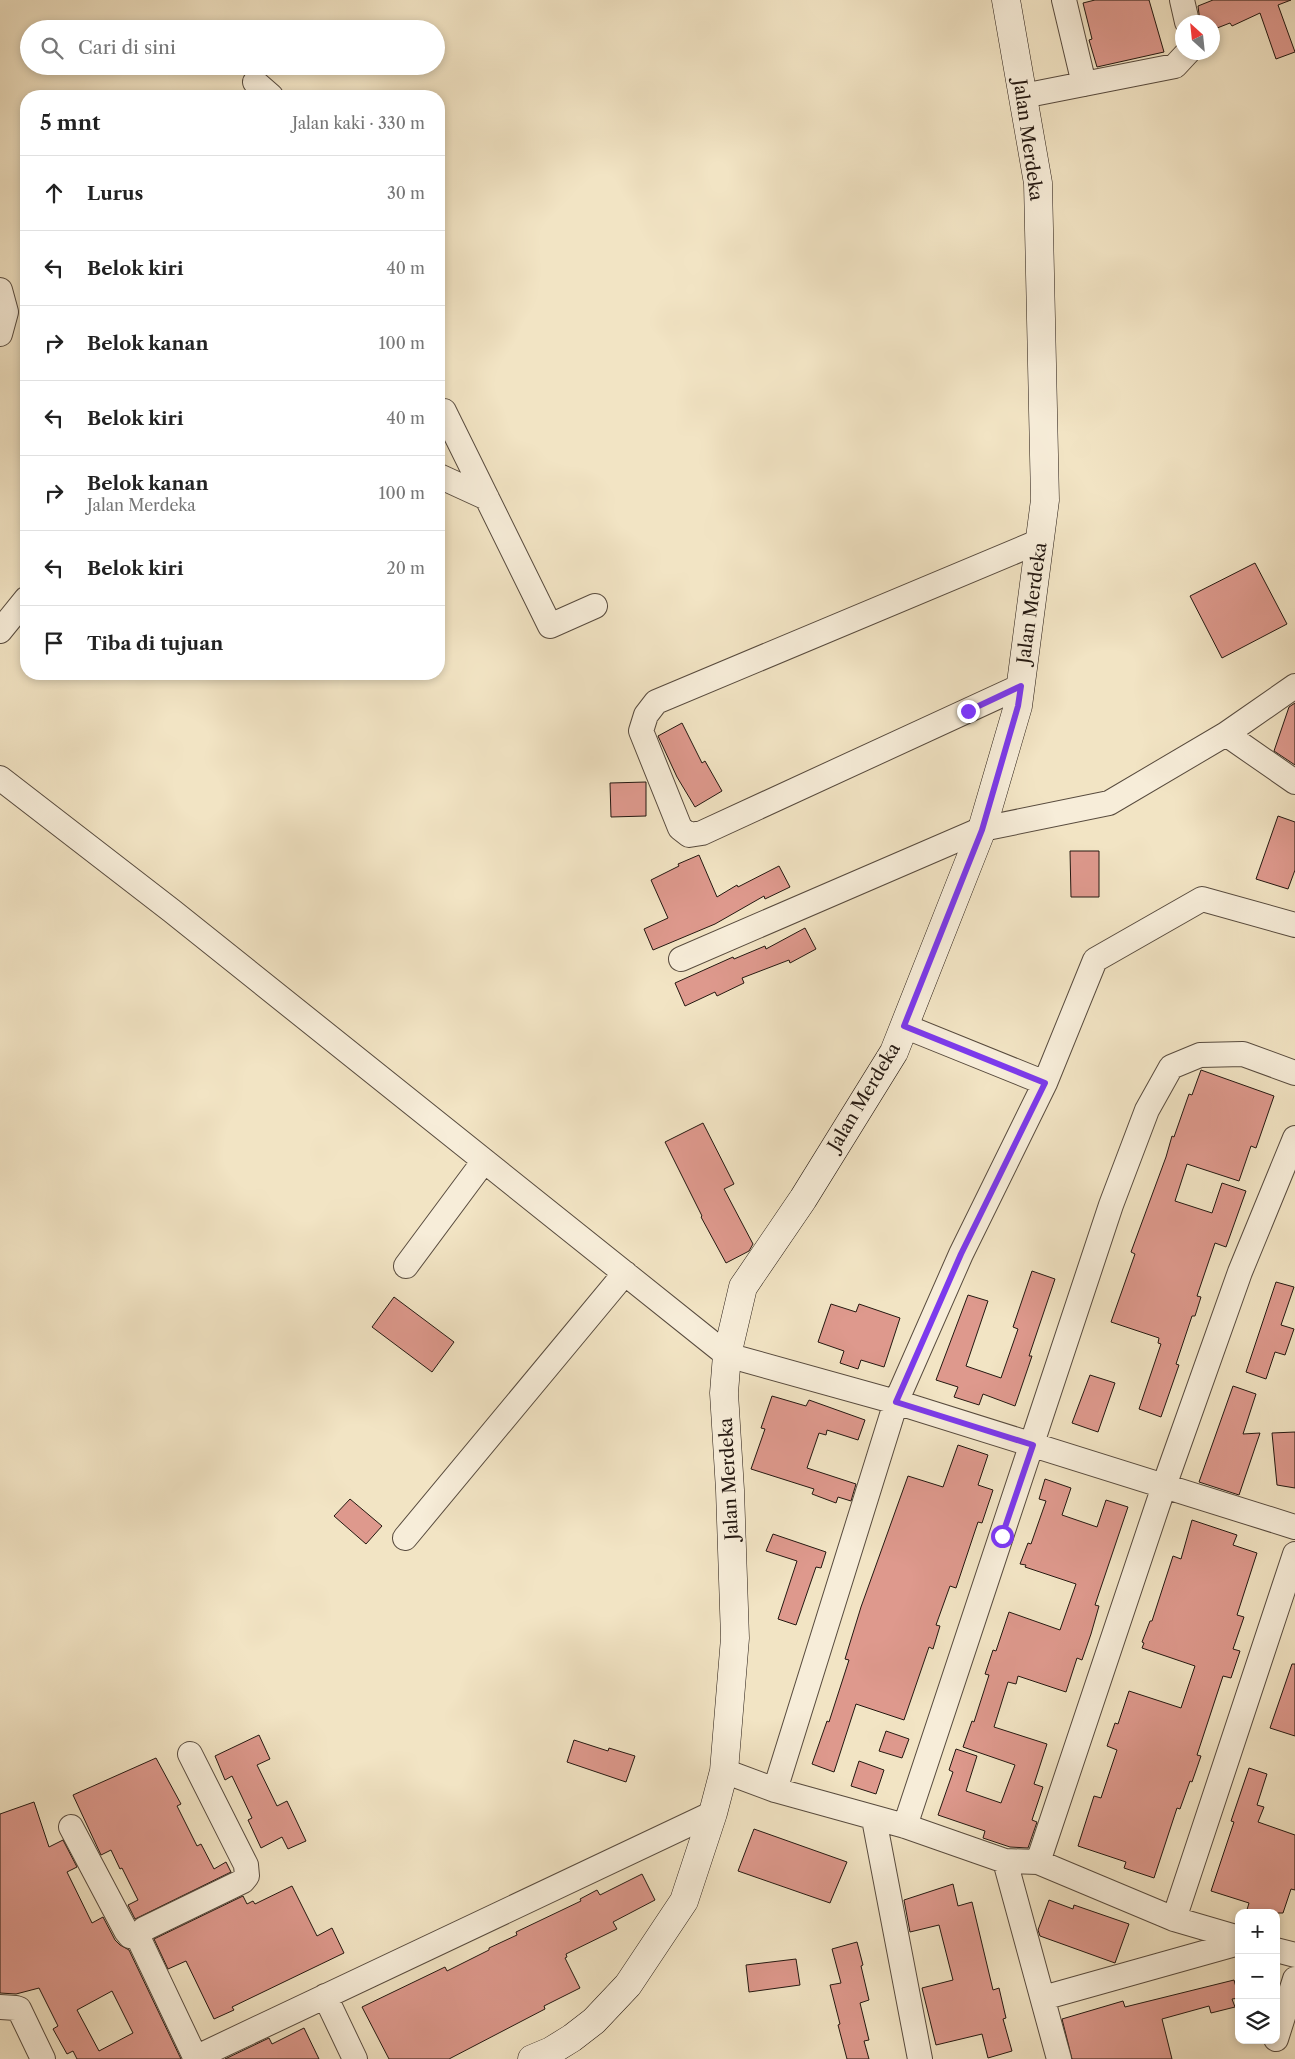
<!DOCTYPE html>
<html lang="id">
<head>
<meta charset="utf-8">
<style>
	body { margin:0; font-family:"Libre Caslon Text",serif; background:#f2f2f2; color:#222 }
	.controls { position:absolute; right:15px; bottom:15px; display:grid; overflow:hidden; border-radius:10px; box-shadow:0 2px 8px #0003 }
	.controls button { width:45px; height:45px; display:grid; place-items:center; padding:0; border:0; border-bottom:1px solid #e0e0e0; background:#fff; color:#222; font:25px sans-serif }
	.compass { position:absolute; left:1175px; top:15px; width:45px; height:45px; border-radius:50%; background:#fff; box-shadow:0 2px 8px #0003; rotate:333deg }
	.stop { position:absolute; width:15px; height:15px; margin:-11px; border:4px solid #7c3aed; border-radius:50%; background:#fff }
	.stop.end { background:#7c3aed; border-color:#fff; box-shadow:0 1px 5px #0008 }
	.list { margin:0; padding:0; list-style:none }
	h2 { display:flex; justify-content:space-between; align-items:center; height:65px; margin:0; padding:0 20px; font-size:21px }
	h2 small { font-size:16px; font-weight:400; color:#767676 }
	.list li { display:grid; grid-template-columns:32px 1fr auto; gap:15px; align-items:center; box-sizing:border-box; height:75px; padding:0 20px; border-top:1px solid #e0e0e0 }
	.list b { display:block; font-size:19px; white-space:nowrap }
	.list p { margin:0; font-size:16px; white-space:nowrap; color:#767676 }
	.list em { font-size:16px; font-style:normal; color:#767676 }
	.icon { flex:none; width:28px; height:28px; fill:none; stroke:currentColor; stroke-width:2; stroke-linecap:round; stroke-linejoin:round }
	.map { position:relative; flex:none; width:1295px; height:2059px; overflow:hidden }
	.search { position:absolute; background:#fff; box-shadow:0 2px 8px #0003; left:20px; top:20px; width:425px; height:55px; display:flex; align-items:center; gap:12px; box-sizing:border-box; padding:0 18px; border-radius:28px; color:#767676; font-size:19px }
	.panel { position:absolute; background:#fff; box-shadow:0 2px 8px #0003; left:20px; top:90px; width:425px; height:590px; border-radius:20px }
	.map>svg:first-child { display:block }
</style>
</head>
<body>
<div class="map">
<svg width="1295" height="2059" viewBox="0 0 1295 2059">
	<rect width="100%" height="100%" fill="#f2e4c4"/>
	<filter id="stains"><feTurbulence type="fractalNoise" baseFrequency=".004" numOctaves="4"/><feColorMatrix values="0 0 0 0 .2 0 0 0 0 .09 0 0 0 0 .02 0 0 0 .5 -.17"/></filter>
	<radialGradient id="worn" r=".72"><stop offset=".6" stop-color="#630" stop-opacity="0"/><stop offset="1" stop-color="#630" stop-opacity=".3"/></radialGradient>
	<!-- building -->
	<path fill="#de998d" stroke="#241811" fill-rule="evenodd" d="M1095 0H1149L1164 52 1097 67 1089 40 1092 39 1083 3Z
		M1213 0H1291L1278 5 1295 52 1276 59 1260 13 1232 26 1230 23 1212 30V22H1200L1198 6Z
		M1255 563 1287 624 1222 658 1190 596Z
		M1295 703V765L1274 751 1289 707Z
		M682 723 702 763 705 761 722 791 695 807 677 777 658 736Z
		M646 782V816L611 817 610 783Z
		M1278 816 1295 822V870L1288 889 1256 879Z
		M1070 851H1099V897H1071Z
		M699 855 717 897 737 885 738 887 779 866 790 887 765 899 764 896 715 924 653 950 644 929 668 918 651 880 679 866 678 864Z
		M805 928 816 949 790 963 789 960 742 978 744 983 717 996 715 992 685 1006 675 983 733 957 734 959 765 946 766 949Z
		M1201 1070 1274 1096 1256 1148 1251 1146 1239 1181 1187 1164 1175 1201 1212 1213 1222 1183 1246 1191 1226 1247 1215 1243 1197 1296 1201 1297 1195 1316H1192L1176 1364 1179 1365 1161 1417 1139 1409 1161 1344 1158 1343 1159 1338 1111 1322 1135 1254 1131 1252 1166 1157 1172 1136 1174 1137 1189 1094 1192 1095Z
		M703 1123 734 1184 724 1189 753 1244 749 1251 726 1263 701 1217 702 1216 665 1142Z
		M1032 1271 1055 1279 1029 1356H1032L1015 1406 983 1394 979 1405 954 1397 958 1387 936 1380 968 1295 988 1301 966 1366 1001 1378 1018 1329 1013 1327Z
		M1276 1282 1294 1287 1281 1325 1294 1329 1285 1355 1275 1352 1266 1379 1246 1372Z
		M394 1297 454 1342 432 1372 372 1327Z
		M831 1304 856 1312 859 1304 900 1318 884 1367 861 1360 858 1369 840 1363 844 1351 818 1342Z
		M1090 1375 1115 1383 1098 1432 1072 1423Z
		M1233 1386 1256 1394 1243 1434 1260 1433 1239 1495 1199 1482Z
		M772 1396 806 1406 809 1400 865 1420 858 1440 827 1430 826 1435 819 1433 807 1468 856 1484 851 1501 838 1497 836 1503 812 1494 814 1489 751 1469 765 1429 761 1428Z
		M1295 1432V1488L1277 1485 1272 1433Z
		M958 1445 988 1455 978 1485 993 1490 982 1523 978 1522 956 1588 950 1586 936 1625 940 1626 933 1649 929 1647 904 1720 856 1704 834 1772 812 1764 827 1721 829 1722 849 1660 845 1659 861 1607 908 1476 943 1487Z
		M1045 1479 1071 1488 1062 1515 1097 1527 1106 1500 1128 1507 1095 1605 1099 1606 1091 1634 1082 1660 1077 1658 1066 1692 1018 1676 1016 1684 1008 1682 994 1727 1047 1744 1034 1784 1043 1787 1032 1820 1037 1822 1028 1848 1010 1847 983 1838 985 1831 938 1815 953 1772 949 1770 956 1749 977 1756 966 1791 1001 1803 1015 1765 963 1747 972 1721 974 1722 989 1675 985 1674 993 1650 996 1651 1009 1612 1060 1630 1076 1584 1025 1567 1026 1565 1020 1564 1028 1543 1031 1544 1046 1501 1039 1499Z
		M350 1499 382 1526 366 1544 334 1516Z
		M1192 1520 1237 1535 1233 1545 1257 1553 1237 1615 1244 1617 1233 1649 1240 1651 1231 1678 1223 1676 1197 1755 1201 1756 1192 1782 1190 1781 1180 1809 1177 1808 1154 1878 1124 1868 1126 1862 1078 1846 1094 1796 1101 1798 1117 1750 1107 1746 1115 1723 1118 1724 1129 1691 1181 1708 1195 1666 1142 1648 1144 1643 1142 1642 1150 1621H1152L1173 1556 1181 1559Z
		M773 1534 826 1552 821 1568 816 1567 796 1625 778 1619 797 1561 766 1551Z
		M1292 1664H1295V1736L1270 1728Z
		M886 1731 909 1739 902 1758 879 1751Z
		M259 1735 270 1759 257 1765 277 1806 287 1801 306 1841 288 1849 282 1837 261 1848 248 1820 252 1818 232 1776 225 1780 215 1756Z
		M574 1740 608 1751 609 1748 635 1756 626 1782 567 1762Z
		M156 1758 181 1804 177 1806 197 1846 201 1844 214 1869 226 1862 231 1872 135 1919 128 1905 138 1900 122 1868 120 1869 111 1850 101 1855 73 1795Z
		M859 1761 884 1770 876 1794 851 1786Z
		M1249 1768 1267 1774 1257 1805 1264 1807 1258 1822 1295 1835V1890L1291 1889 1283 1913H1246L1249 1903 1211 1891 1234 1822 1231 1821Z
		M34 1802 49 1847 63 1840 77 1867 67 1872 92 1923 103 1917 115 1940 120 1945 129 1950 181 2059H77L73 2051 67 2054 53 2029 58 2026 39 1988 16 1994 0 1993V1814ZM112 1991 133 2033 99 2051 77 2010Z
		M754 1829 847 1862 830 1903 738 1871Z
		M642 1874 655 1900 613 1922 617 1929 566 1954 567 1957 565 1958 580 1988 544 2006 545 2009 449 2059H389L362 2007 445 1967 447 1971 489 1950V1948L517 1935 516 1932 581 1901 580 1899 597 1890 600 1895Z
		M953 1884 958 1906 972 1902 993 1990 999 1988 1006 2018 1003 2019 1012 2051 988 2058 982 2034 936 2045 922 1988 953 1980 939 1925 910 1932 904 1900Z
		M292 1886 317 1936 332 1928 344 1953 232 2007 234 2010 214 2019 186 1961 168 1969 154 1939 243 1896 247 1904 253 1901 255 1904Z
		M1049 1900 1073 1909 1074 1905 1129 1924 1115 1963 1040 1936 1038 1930Z
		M857 1942 863 1965 861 1966 869 2000 860 2003 869 2040 864 2041 869 2059H847L838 2025 840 2024 830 1985 841 1983 832 1949Z
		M796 1959 800 1985 749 1992 746 1965Z
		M1234 1980 1239 1998 1232 1999 1235 2007 1211 2013 1209 2006 1162 2019 1172 2059H1072L1062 2019 1123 2001 1125 2007Z
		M304 2028 319 2059H225L269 2038 272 2044Z"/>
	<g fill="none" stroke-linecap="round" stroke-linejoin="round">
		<defs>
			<path id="street" d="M1064 0 1084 84
				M1182 0 1187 22
				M255 82 271 96
				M1023 96 1175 66 1188 52
				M0 290 6 312 0 334
				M439 414 444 411 550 626 595 606
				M439 476 487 498
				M0 631 26 599
				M1021 686 702 833 689 835 680 828 641 731 646 715 656 702 1040 541
				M1226 734 1295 782
				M0 778 172 911 727 1355 896 1402 1295 1527
				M681 959 982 829 1109 803 1226 734 1295 686
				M904 1026 1045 1083
				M406 1266 484 1161
				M405 1538 625 1273
				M190 1754 246 1865 247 1876 243 1881 144 1929 138 1937 196 2059
				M724 1771 775 1790 905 1826 1005 1861 1038 1862 1174 1919 1239 1938
				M775 1790 896 1402 961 1254 1045 1083 1095 960 1202 899 1295 925
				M874 1819 920 2059
				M905 1826 1111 1205 1147 1110 1171 1067 1200 1055 1243 1054 1295 1073
				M71 1827 126 1931 130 1936 138 1937
				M1005 1861 1059 2059
				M1038 1862 1164 1486 1240 1272 1295 1138
				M1174 1919 1295 1554
				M1276 1950 1295 1955
				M325 1996 355 2059
				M1043 1998 1239 1943
				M0 2007 16 2008 19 2009 43 2059
				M1276 2039 1295 1979
				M195 2058 713 1813"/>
			<path id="secondary" d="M532 2059 551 2051 572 2038 594 2021 628 1985 684 1901 713 1813 724 1771 735 1638 730 1490 724 1393 727 1355 743 1287 803 1199 894 1052 982 829 1018 706 1045 500 1038 183 1006 0"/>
		</defs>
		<!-- street casing -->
		<use href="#street" stroke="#584b3e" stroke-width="26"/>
		<!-- secondary casing -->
		<use href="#secondary" stroke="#241811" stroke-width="29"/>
		<!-- street -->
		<use href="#street" stroke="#f7edd9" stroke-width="24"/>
		<!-- secondary -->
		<use href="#secondary" stroke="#f7edd9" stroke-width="28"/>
	</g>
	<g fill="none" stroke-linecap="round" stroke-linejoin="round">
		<!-- route -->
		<path stroke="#7c3aed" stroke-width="6" d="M968 711 1021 686 1018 706 982 830 904 1026 1045 1083 961 1254 896 1402 1033 1445 1002 1536"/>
	</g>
	<g text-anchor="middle" stroke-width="5" stroke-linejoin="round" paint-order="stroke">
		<!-- street labels -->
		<g font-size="18" fill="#241811" stroke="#f7edd9">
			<text transform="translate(1028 140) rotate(82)" y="6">Jalan Merdeka</text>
			<text transform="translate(1032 603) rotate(-82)" y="6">Jalan Merdeka</text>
			<text transform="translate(864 1097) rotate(-59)" y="6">Jalan Merdeka</text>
			<text transform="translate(729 1479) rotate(-93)" y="6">Jalan Merdeka</text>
		</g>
	</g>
	<rect width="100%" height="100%" filter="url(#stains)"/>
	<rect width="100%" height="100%" fill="url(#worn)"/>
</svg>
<div class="controls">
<button>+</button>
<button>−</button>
<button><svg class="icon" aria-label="layers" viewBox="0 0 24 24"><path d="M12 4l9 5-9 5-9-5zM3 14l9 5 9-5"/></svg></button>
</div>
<svg class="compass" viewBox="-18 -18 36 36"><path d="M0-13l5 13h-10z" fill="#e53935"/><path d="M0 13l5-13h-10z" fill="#767676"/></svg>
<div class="stop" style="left:1002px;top:1536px"></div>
<div class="stop end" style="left:968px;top:711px"></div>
<div class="search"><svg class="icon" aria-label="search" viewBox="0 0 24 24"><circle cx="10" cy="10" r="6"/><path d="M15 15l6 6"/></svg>Cari di sini</div>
<section class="panel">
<h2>5 mnt<small>Jalan kaki · 330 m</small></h2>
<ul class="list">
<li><svg class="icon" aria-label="ahead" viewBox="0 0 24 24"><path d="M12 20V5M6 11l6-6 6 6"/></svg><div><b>Lurus</b></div><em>30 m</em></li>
<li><svg class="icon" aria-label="left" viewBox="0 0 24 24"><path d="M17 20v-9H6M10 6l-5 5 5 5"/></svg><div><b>Belok kiri</b></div><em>40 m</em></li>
<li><svg class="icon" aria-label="right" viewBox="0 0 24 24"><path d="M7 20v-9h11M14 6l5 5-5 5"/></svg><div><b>Belok kanan</b></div><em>100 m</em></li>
<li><svg class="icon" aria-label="left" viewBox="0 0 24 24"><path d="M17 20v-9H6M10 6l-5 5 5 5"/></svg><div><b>Belok kiri</b></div><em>40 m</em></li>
<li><svg class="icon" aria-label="right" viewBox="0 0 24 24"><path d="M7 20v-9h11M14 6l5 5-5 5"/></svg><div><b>Belok kanan</b><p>Jalan Merdeka</p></div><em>100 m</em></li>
<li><svg class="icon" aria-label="left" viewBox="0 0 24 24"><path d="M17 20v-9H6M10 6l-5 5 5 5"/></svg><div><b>Belok kiri</b></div><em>20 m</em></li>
<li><svg class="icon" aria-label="arrive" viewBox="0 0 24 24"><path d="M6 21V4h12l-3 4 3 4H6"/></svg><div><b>Tiba di tujuan</b></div></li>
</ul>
</section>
</div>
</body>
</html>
